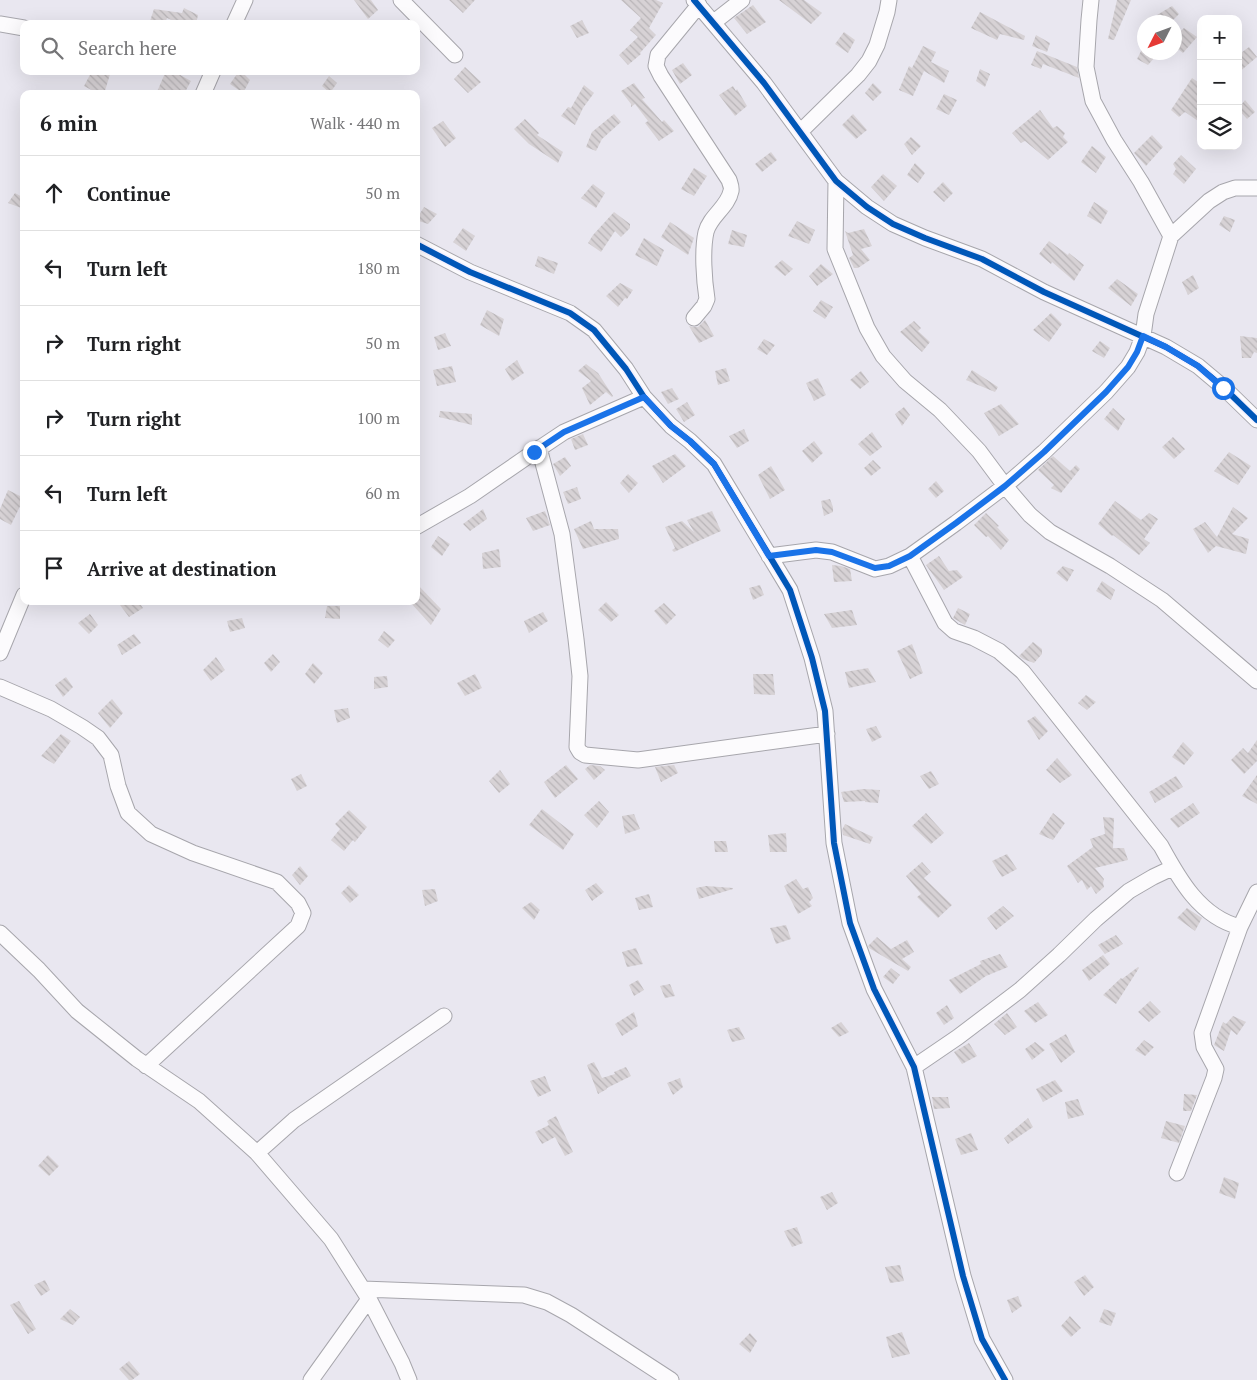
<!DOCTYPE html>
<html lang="en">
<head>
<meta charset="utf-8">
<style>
	body { margin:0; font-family:"PT Serif",serif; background:#f2f2f2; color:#202124 }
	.controls { position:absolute; right:15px; top:15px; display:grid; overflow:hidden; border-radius:10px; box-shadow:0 5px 20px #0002 }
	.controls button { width:45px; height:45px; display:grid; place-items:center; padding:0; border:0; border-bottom:1px solid #e0e0e0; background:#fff; color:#202124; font:25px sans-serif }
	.compass { position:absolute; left:1137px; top:15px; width:45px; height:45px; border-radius:50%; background:#fff; box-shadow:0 5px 20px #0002; rotate:228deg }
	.stop { position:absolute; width:15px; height:15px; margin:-11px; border:4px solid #1a73e8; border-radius:50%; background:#fff }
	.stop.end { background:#1a73e8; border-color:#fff; box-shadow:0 1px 5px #0008 }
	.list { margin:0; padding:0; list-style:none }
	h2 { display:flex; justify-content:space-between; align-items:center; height:65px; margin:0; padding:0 20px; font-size:21px }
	h2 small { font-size:16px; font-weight:400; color:#757577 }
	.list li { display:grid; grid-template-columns:32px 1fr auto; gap:15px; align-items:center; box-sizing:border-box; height:75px; padding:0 20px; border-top:1px solid #e0e0e0 }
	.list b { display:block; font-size:19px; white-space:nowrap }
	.list em { font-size:16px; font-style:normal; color:#757577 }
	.icon { flex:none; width:28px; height:28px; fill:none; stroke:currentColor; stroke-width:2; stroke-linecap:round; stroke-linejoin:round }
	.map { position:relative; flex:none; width:1257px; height:1380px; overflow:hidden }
	.search { position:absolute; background:#fff; box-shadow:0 5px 20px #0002; left:20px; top:20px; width:400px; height:55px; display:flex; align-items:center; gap:12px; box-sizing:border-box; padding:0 18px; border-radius:10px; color:#757577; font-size:19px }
	.panel { position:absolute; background:#fff; box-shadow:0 5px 20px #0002; left:20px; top:90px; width:400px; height:515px; border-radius:10px }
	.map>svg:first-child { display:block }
</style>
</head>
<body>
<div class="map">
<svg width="1257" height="1380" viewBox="0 0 1257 1380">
	<defs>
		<pattern id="building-back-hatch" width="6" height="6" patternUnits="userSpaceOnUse" patternTransform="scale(1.25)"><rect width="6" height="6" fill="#d7d2d5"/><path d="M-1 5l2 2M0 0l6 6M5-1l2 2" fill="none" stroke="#b9b5b8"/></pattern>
	</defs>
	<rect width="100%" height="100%" fill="#e9e7f0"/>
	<!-- building -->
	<path fill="url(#building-back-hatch)" d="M354 0H371L378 10 368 19Z
		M449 0H475L463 13Z
		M621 0H656L663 3 649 28 656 35 640 53 641 54 628 65 619 55 638 37 630 30 641 18Z
		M779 0H804L822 13 811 24Z
		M1117 0H1131L1114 40 1108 39Z
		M753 5 766 22 747 34 734 18Z
		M1172 6 1179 14 1171 22H1161L1157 15Z
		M184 8 198 15 196 24H181L167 18 165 24H149L154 9 182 13Z
		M980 12 1025 36 1024 40 1000 34 997 40 971 28Z
		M582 20 589 33 577 38 570 26Z
		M1184 28 1197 37 1183 53 1174 46V37Z
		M844 32 855 40 848 53 835 44Z
		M1036 35 1050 43 1047 52 1032 46Z
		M923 46 936 52 931 62 949 71 944 83 924 71 913 96 899 90 909 66 912 68Z
		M1249 47 1257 57 1238 73V55Z
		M1142 49 1144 51V52H1148L1155 57 1148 65 1137 59Z
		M1037 51 1077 67 1079 78 1043 64 1041 69 1031 65Z
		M683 63 692 75 680 84 672 70Z
		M465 67 481 82 468 93 454 79Z
		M980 69 990 74 985 87 976 81Z
		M92 71H111L104 94H99L84 86Z
		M166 71H173L191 81 184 94H156Z
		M239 71H241L250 80 243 93 230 84Z
		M329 76 337 83 330 93 322 86Z
		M1192 78 1201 84V123L1185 112 1179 117 1171 110Z
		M634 83 645 98 642 99 662 122 664 120 674 131 659 141 645 123 648 121 635 104 631 107V104L621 91Z
		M873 83 882 92 873 101 865 93Z
		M584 85 594 93 583 108 575 125 561 116 568 107 571 108Z
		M733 86 736 91 737 89 747 106 735 116 719 95Z
		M944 94 957 100 949 115 936 109Z
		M1245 100 1255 112 1247 119 1238 109Z
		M1040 110 1053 128 1057 126 1065 133 1063 137 1068 142 1048 160 1025 141 1021 143 1012 133Z
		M614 114 621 122 602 139 596 151 586 147 592 132Z
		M853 114 867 130 856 139 842 125Z
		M525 119 539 133 537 135 563 152 558 163 529 144 514 129Z
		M443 121 456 138 445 147 432 128Z
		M1152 135 1163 147 1146 166 1134 153Z
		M911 137 921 146 912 155 904 144Z
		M1092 146 1106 157 1096 173 1081 162Z
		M771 152 777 160 762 172 755 164Z
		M1181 155 1196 169 1184 184 1173 174 1176 169 1173 164Z
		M915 163 925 173 918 183 907 175Z
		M694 168 707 176 694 196 681 189Z
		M883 174 897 186 884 201 871 187Z
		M943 182 953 193 944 202 933 192Z
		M593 184 605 193 596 208 581 198Z
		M15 193 24 198V209L8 203Z
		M1094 202 1108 211 1101 224 1087 216Z
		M424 207 437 214 428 224 416 220Z
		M614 212 630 224V228L621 237 615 231 601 252 588 243 593 235Z
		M1224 216 1235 220 1230 232 1219 225Z
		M797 221 815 230 809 244 788 236Z
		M670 222 694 238 688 255 661 237Z
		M463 228 475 236 466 251 453 242Z
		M864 229 872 246 861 249 870 260 858 268H854L849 258 853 255 845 231 848 233Z
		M732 230 747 235 744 247 728 244Z
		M644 238 664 250 657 266 635 255Z
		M1049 241 1068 255 1069 253 1084 265 1074 281 1052 262 1051 264 1039 254Z
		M538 256 558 263 554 274 535 266Z
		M782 260 793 269 785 276 774 267Z
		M821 264 833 274 817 286 809 276Z
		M1193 275 1199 288 1188 295 1182 282Z
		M1117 279 1138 294 1131 306 1108 288Z
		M620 283 633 290 627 299 625 298 618 307 606 296Z
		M821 300 833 307 825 319 813 311Z
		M487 310 504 319 499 336 480 325Z
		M1051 313 1062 324 1049 342 1033 330Z
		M705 320 714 336 699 343 689 326 693 327H698Z
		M914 321 921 328 918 331 930 342 922 352 900 332Z
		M445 333 451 346 438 350 434 337Z
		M1240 336 1257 338V353L1254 352 1251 358H1242Z
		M764 339 775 345 767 355 757 349Z
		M1100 341 1110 348 1104 358 1092 351Z
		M517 360 524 373 512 381 505 369Z
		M586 364 598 373 613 396 612 397 606 392 590 405 582 388 591 381 578 371Z
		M452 366 456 382 437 386 433 370Z
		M726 368 730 381 718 385 715 371Z
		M972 370 998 387 995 392 966 380Z
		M861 371 869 382 860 389 850 380Z
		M818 378 826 395 814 401 806 383Z
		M672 388 679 399 668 404 661 392Z
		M687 402 695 415 684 422 676 409Z
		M1001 404 1019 424 999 436 984 413Z
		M904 407 910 415 902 426 895 414Z
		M1113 408 1125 419 1118 431 1104 419Z
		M440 411 472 414V425L439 417Z
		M744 429 749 441 737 448 729 436Z
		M872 432 882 447 870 456 858 444Z
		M583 434 588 445 575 450 571 439Z
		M1173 437 1185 449 1174 459 1162 447Z
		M814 441 823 453 812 463 802 451Z
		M1229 452 1251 466 1238 485 1214 471Z
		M675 454 686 466 663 483 652 466Z
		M1053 456 1070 471 1076 465 1080 469 1061 493 1051 488 1054 485 1038 470Z
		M565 457 571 466 560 476 553 464Z
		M873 460 881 468 871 476 864 468Z
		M771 466 785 490 770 499 758 475Z
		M628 474 638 483 629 493 620 483Z
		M936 481 944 491 936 498 928 489Z
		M577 487 581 499 568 504 563 492Z
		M8 490 24 498 11 525 0 519V509Z
		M830 499 833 507V512L824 516 821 501Z
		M1115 501 1141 520 1149 513 1158 519 1144 539 1150 543 1139 555 1113 535 1112 536 1098 524Z
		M1233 507 1248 518 1232 534 1249 539 1246 554 1216 546 1208 553 1193 529 1205 522 1217 537Z
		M483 509 487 519 470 531 463 524Z
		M545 511 550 525 533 531 526 518Z
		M712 511 721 531 674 552 672 550 675 548 665 527 682 521 694 532 687 520Z
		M986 513 999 526 997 527 1009 540 1001 550 988 536 986 537 974 525Z
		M591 521 594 529H618L619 539 583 549 574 529Z
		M438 536 450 544 442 556 431 547Z
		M499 549 501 567 483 569 482 553Z
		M939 556 949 571 957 570 963 577 944 590 926 565Z
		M832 565 841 566 850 569 852 581 834 582Z
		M1063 566 1074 570 1067 582 1056 573Z
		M1102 581 1115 590 1111 600 1096 591Z
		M416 583 441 609 431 625 409 601H416Z
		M760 585 764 595 753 600 749 588Z
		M117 601H138L143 608 129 617Z
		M606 602 619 615 611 622 598 610Z
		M664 603 676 615 666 625 654 611Z
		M327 606H340V619L325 618Z
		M958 608 970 614 965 625 953 618Z
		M852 610 857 625 832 628 824 614Z
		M543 612 548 621 529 633 524 621Z
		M90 614 98 625 89 634 78 623Z
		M242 618 245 628 230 632 227 621Z
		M384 631 395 640 388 648 378 640Z
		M134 634 141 643 122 655 117 645Z
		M1033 642 1042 649V654L1034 663 1023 659 1019 656Z
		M912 644 923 673 910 679 897 651Z
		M273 654 280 662 271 672 264 663Z
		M216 657 225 670 211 681 203 670Z
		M313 663 323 673 314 684 305 674Z
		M868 668 876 682 849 688 845 672Z
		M475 674 482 688 465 696 457 683Z
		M753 674H773L775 695 754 694Z
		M387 676 388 687 374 689V677Z
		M66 677 73 687 63 697 55 685Z
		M1086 695 1096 702 1087 710 1078 703Z
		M112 699 123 713 110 728 98 713Z
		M348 708 350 718 337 723 334 710Z
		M1035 716 1048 731 1039 740 1027 721Z
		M876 726 882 737 872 742 866 729Z
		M61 734 71 741 54 764 41 756Z
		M1257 740V761L1244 774 1231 760 1243 748 1248 753Z
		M1183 742 1194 753 1184 765 1172 757Z
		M1057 758 1072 775 1060 783 1046 770Z
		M566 765 578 779 555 798 544 782Z
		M590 765 600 766 605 770 594 780 585 769Z
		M674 765 678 773 661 782 655 767Z
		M500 770 510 784 499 793 489 781Z
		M931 771 939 784 929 789 920 776Z
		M301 774 307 786 297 791 291 779Z
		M1257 775V804L1242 796Z
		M1176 776 1183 787 1155 803 1149 792Z
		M863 789 880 790 878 803 865 802V801L844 802 841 792Z
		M599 801 609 812 597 828 584 815Z
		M1193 803 1200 813 1178 828 1170 819Z
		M542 809 574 834 563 850 529 825Z
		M349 810 367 827 355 842 353 840 344 851 331 840 340 829 335 824Z
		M926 813 944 833 931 844 912 826Z
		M1053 813 1065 823 1053 840 1039 834Z
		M634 814 640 829 625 834 622 816Z
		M1103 817 1114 818 1113 848H1124L1128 860 1095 868 1104 879 1103 883 1104 887 1096 894 1091 886 1087 890 1082 880 1078 883 1067 866 1093 847 1090 839 1105 834Z
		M845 824 873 837 870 844 843 835 842 830Z
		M786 833 787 852H770L768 835Z
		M714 841H726L728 852H715Z
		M1007 854 1017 869 1002 877 992 861Z
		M922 862 931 872 924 878 952 905 938 918 917 897 921 894 906 876Z
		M300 866 308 876 300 885 292 875Z
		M796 879 803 889 808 887 813 898 809 902 812 906 798 914 784 886Z
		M596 883 604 892 592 901 585 890Z
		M349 885 359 895 350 903 341 893Z
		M706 886 733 888V889L699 899 696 888Z
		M435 889 438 901 425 906 422 890Z
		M649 894 653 907 639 910 635 898Z
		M531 902 540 910 534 920 522 908Z
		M1003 906 1014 916 996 930 987 918Z
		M1187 908 1202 918 1195 931 1177 918Z
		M786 925 791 939 776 944 770 928Z
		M1116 935 1123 944 1105 954 1098 945Z
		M877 937 891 949 907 940 914 952 902 959 911 967 908 971 869 948 868 946Z
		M636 948 643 964 627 967 622 952Z
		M1000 954 1008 967 986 976 960 994 949 980 981 964 980 961Z
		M1103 955 1110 964 1089 981 1082 970Z
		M1138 967 1139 968 1116 1004 1103 995 1121 978 1122 979Z
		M891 968 900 975 893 984 883 977Z
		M638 980 644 990 634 996 629 985Z
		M670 984 675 996 665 998 660 986Z
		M1150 1001 1161 1012 1149 1022 1138 1012Z
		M1038 1002 1048 1015 1035 1023 1024 1011Z
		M947 1005 954 1018 944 1025 936 1013Z
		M634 1012 638 1026 622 1036 615 1024Z
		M1007 1013 1017 1027 1005 1035 994 1024Z
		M1233 1016 1246 1022 1237 1035 1231 1030 1224 1051 1214 1045 1223 1022 1226 1024Z
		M841 1022 849 1032 839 1037 831 1028Z
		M739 1027 745 1039 732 1042 727 1030Z
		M1066 1034 1075 1052 1061 1063 1049 1044Z
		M1144 1040 1154 1047 1145 1056 1135 1050Z
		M1035 1042 1045 1050 1032 1060 1025 1049Z
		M969 1043 977 1056 962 1064 954 1052Z
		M594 1062 602 1078 615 1074 614 1072 626 1067 631 1076 607 1088V1089L598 1094 587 1065Z
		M545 1076 551 1091 538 1097 530 1081Z
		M680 1078 683 1087 673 1095 667 1083Z
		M1055 1080 1063 1091 1043 1102 1036 1089Z
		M1184 1094 1197 1095 1191 1111H1183Z
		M932 1097H948L950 1108 934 1109Z
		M1078 1099 1084 1115 1068 1119 1065 1102Z
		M556 1116 573 1152 565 1156 555 1137 542 1144 535 1132 549 1125 547 1121Z
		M1028 1118 1033 1127 1008 1144 1004 1138Z
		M1166 1121 1185 1126 1179 1143 1161 1138Z
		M971 1133 978 1150 961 1155 955 1139Z
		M48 1155 59 1166 49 1176 38 1166Z
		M1224 1177 1239 1183 1235 1199 1219 1193Z
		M832 1192 838 1203 827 1210 820 1197Z
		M797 1227 803 1243 792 1247 784 1231Z
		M900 1265 904 1281 890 1283 885 1267Z
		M1085 1275 1094 1287 1084 1296 1074 1282Z
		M45 1280 50 1290 41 1296 34 1285Z
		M1018 1296 1022 1306 1012 1313 1007 1300Z
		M19 1301 36 1329 28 1334 10 1305Z
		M70 1309 80 1317 73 1325 60 1319Z
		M1104 1309 1116 1313 1111 1326 1099 1322Z
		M1070 1316 1081 1328 1071 1337 1061 1326Z
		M902 1332 910 1354 892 1358 886 1337Z
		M750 1333 757 1341 750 1353 739 1344Z
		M129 1361 140 1374 132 1380H129L119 1369Z"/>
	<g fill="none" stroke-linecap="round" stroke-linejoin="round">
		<defs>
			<path id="street" d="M401 0 455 55
				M694 0 764 83 836 181 867 207 893 224 925 238 982 259 1044 292 1166 347 1198 366 1223 387 1257 420
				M1091 0 1089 20 1086 67 1093 101 1114 140 1141 182 1171 236
				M714 22 742 0
				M0 24 24 28
				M234 24 245 0
				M203 94 213 71
				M800 132 858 75 869 61 877 45 887 12 889 0
				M836 181 835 249 867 328 883 356 905 381 940 410 979 451 1005 486 1030 515 1050 532 1110 566 1162 600 1257 681
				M416 244 470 272 570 313 594 330 626 369 644 397 671 426 690 441 714 464 790 590 812 658 825 711 834 843 850 923 874 989 914 1067 963 1276 982 1339 1005 1380
				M694 318 704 306 707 299C704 280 702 250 706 232 710 216 728 207 731 191 732 188 730 183 729 180L661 76 656 66 658 55 699 5
				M539 448 562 534 576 639 580 676 577 747 580 752 585 755 638 760 827 734
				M416 527 470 496 534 452 564 432 644 397
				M769 556 816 550 832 552 875 569 889 566 910 556 956 523 1005 486 1044 452 1106 392 1128 367 1137 352 1143 336 1146 314 1171 236 1209 201 1223 192 1235 188H1257
				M910 556 945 623 954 631 974 638 999 651 1023 672 1161 846C1179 879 1200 917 1240 927L1257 892
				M0 653 24 595
				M0 687 51 709 82 727 98 738 111 755 118 786 128 813 151 834 193 853 277 882 298 903 303 913 298 926 146 1066
				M0 933 39 970 77 1011 137 1059 199 1101 257 1153 331 1239 369 1299 402 1363 409 1380
				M914 1067 958 1037 1020 990 1059 955 1096 919 1129 891 1153 877 1172 868
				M257 1153 294 1120 444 1016
				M1177 1173 1214 1078 1216 1069 1204 1047 1202 1033 1240 927
				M363 1289 524 1295 547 1302 571 1315 671 1380
				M311 1380 369 1299"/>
		</defs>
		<!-- street casing -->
		<use href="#street" stroke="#a7a6ac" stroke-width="17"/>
		<!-- street -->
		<use href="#street" stroke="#fcfbfd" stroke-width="15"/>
		<defs>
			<path id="cycleway" d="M694 0 764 83 836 181 867 207 893 224 925 238 982 259 1044 292 1166 347 1198 366 1223 387 1257 420
				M416 244 470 272 570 313 594 330 626 369 644 397 671 426 690 441 714 464 790 590 812 658 825 711 834 843 850 923 874 989 914 1067 963 1276 982 1339 1005 1380"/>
		</defs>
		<!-- cycleway casing -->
		<use href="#cycleway" stroke="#f3f0fe" stroke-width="9"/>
		<!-- cycleway -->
		<use href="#cycleway" stroke="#0057b8" stroke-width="6"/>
	</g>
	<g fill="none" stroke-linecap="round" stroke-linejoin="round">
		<!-- route -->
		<path stroke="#1a73e8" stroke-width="6" d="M534 452 564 432 644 397 671 426 690 441 714 464 769 556 816 550 832 552 875 568 889 566 910 556 956 523 1005 486 1044 452 1106 392 1128 367 1137 352 1143 336 1166 347 1198 366 1223 388"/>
	</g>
</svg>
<div class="controls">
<button>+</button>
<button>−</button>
<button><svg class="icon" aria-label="layers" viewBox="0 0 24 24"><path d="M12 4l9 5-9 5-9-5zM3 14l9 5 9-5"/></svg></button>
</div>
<svg class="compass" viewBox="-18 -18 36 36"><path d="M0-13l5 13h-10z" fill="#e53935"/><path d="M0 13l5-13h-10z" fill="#757577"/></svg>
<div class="stop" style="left:1223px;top:388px"></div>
<div class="stop end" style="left:534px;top:452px"></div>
<div class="search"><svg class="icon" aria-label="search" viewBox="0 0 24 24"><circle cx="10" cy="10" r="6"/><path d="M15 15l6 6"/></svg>Search here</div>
<section class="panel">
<h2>6 min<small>Walk · 440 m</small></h2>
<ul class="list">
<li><svg class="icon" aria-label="ahead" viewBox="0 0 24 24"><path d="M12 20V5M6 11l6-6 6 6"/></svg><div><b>Continue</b></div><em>50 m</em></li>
<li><svg class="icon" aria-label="left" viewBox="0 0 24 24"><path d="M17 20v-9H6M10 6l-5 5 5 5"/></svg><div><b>Turn left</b></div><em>180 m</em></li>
<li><svg class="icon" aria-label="right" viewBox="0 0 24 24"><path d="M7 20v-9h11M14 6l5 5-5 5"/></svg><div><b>Turn right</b></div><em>50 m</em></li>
<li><svg class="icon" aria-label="right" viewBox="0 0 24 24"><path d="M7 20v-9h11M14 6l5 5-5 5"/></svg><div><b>Turn right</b></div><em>100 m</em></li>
<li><svg class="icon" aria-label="left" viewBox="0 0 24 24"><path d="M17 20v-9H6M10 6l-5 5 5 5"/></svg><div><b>Turn left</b></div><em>60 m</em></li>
<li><svg class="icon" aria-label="arrive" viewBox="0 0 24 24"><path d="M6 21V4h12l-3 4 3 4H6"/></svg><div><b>Arrive at destination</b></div></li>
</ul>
</section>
</div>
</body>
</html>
